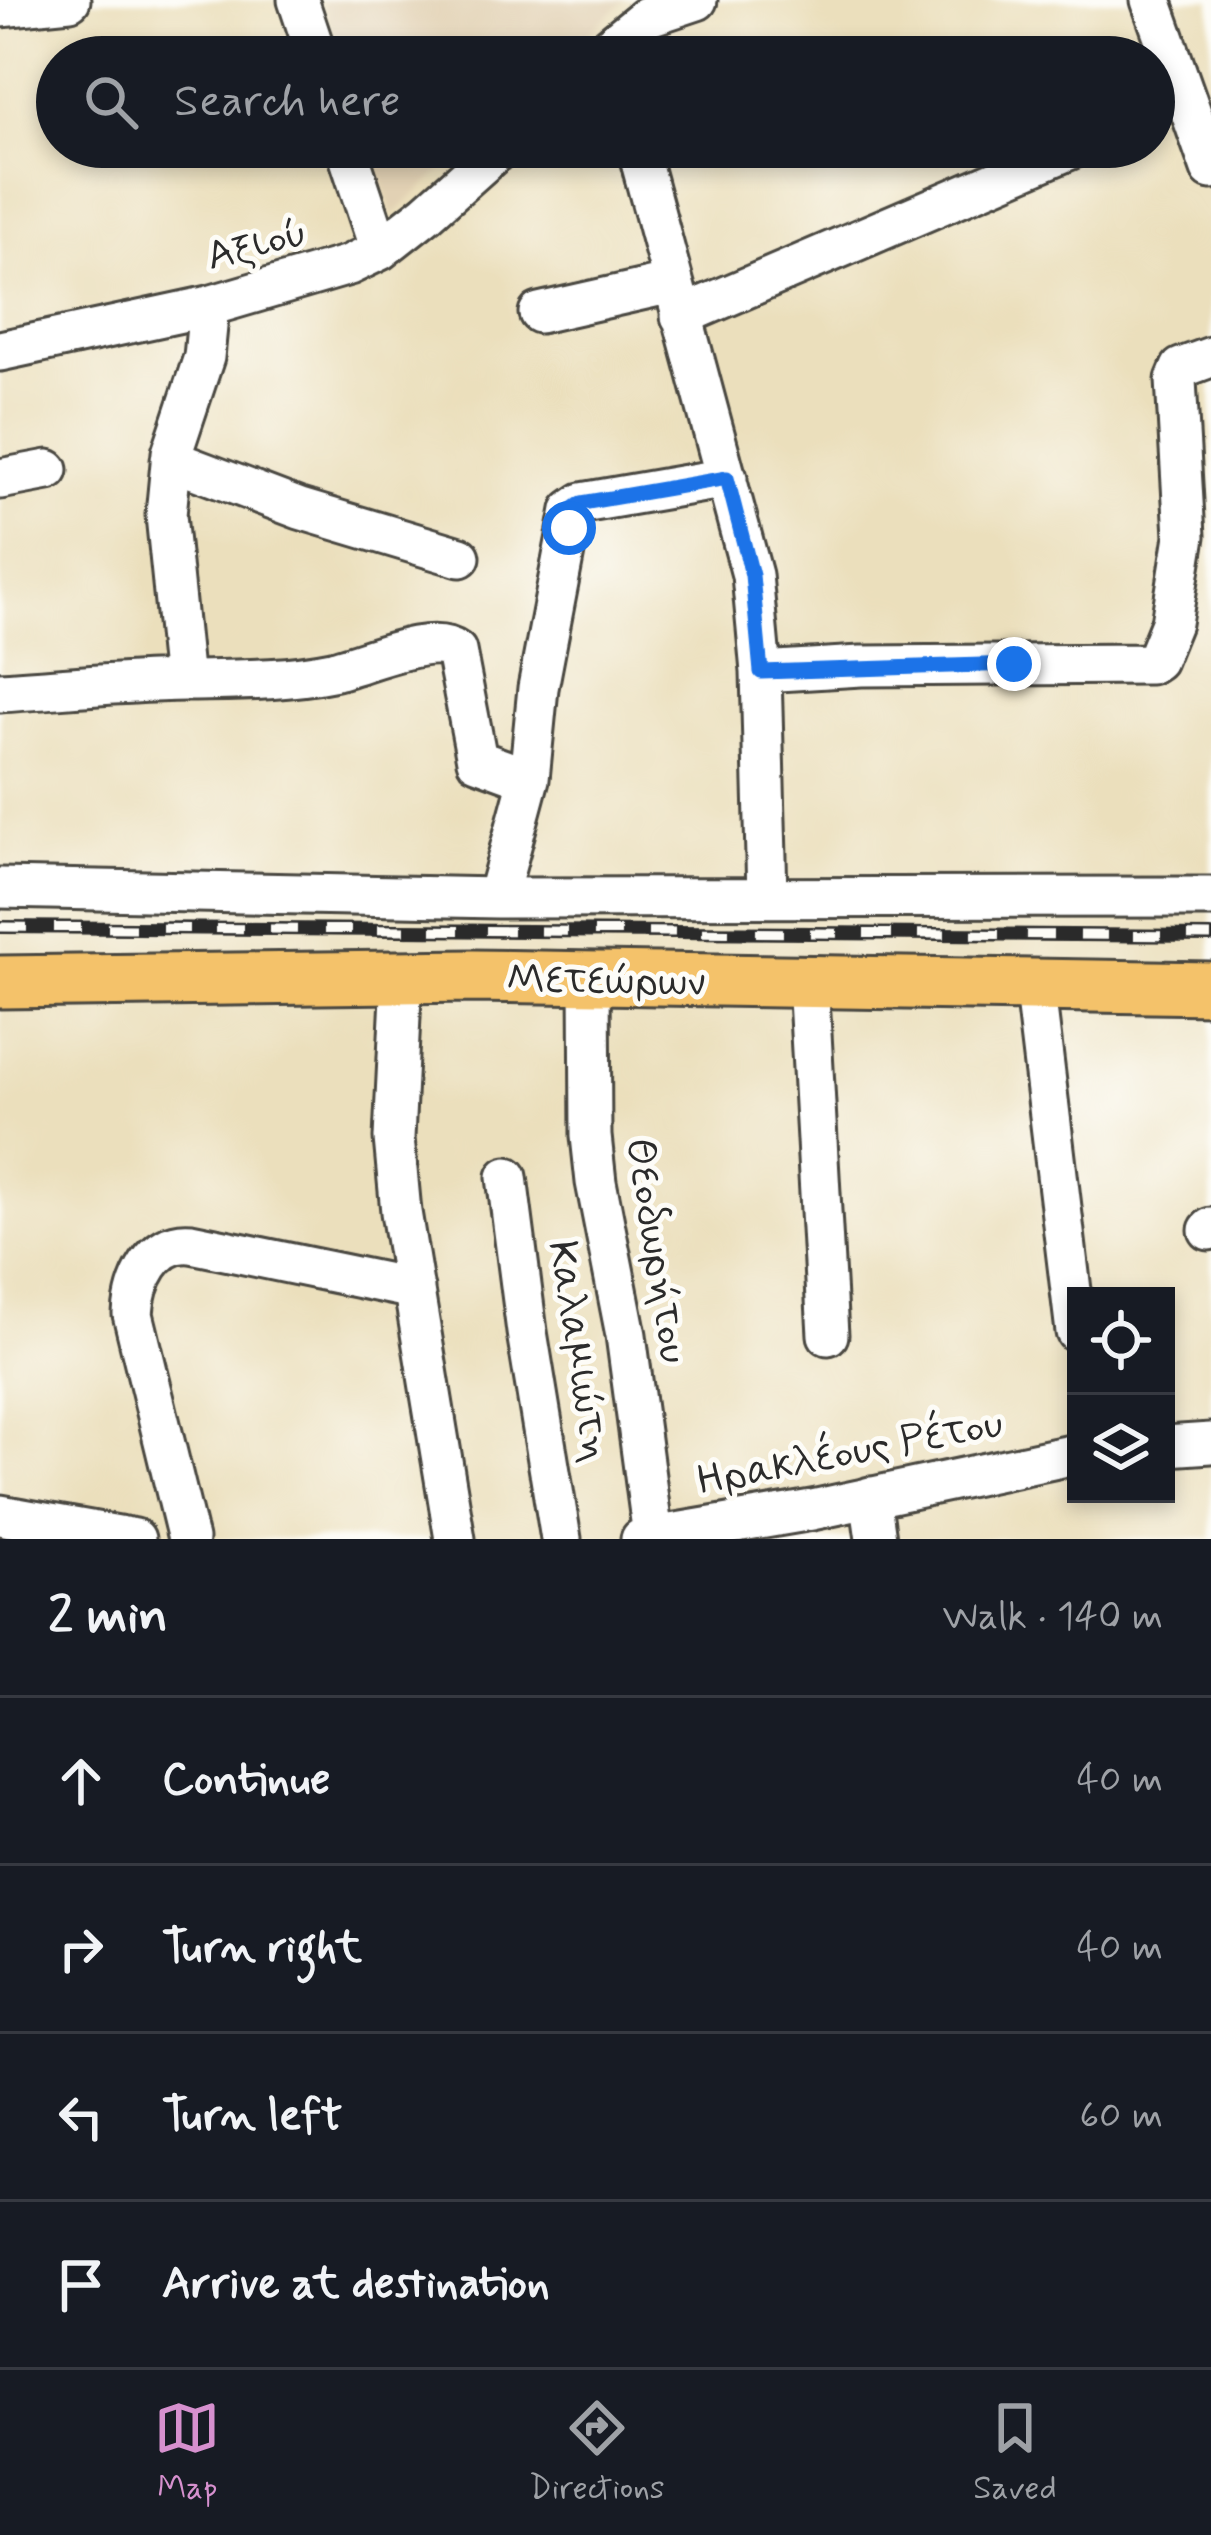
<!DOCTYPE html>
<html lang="en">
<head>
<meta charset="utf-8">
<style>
	body { margin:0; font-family:Mynerve,sans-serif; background:#20242c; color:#f1f3f6 }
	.controls { position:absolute; right:36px; bottom:36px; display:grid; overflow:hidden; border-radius:0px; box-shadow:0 6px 18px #0003 }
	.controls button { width:108px; height:108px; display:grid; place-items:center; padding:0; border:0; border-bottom:3px solid #363941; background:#171b24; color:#f1f3f6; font:60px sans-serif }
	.stop { position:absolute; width:36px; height:36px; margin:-27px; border:9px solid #1a73e8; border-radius:50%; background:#fff }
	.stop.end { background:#1a73e8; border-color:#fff; box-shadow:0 3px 12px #0008 }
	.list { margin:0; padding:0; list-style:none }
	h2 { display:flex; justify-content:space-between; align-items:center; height:156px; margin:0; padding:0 48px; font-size:51px }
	h2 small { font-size:39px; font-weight:400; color:#9ea1a6 }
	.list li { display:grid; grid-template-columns:78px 1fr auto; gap:36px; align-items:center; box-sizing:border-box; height:168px; padding:0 48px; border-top:3px solid #363941 }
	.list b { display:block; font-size:45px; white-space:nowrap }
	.list em { font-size:39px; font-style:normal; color:#9ea1a6 }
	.icon { flex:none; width:66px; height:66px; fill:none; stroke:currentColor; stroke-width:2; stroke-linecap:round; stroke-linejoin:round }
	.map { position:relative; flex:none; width:1211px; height:1539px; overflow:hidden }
	.search { position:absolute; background:#171b24; box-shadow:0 6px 18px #0003; left:36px; right:36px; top:36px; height:132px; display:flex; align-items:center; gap:30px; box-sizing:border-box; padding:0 42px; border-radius:66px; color:#9ea1a6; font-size:45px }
	.sheet { height:828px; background:#171b24 }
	nav { display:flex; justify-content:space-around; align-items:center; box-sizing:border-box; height:168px; border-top:3px solid #363941; background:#171b24; font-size:33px; color:#9ea1a6 }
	nav a { display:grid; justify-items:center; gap:6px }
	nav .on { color:#d690ce }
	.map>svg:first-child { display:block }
</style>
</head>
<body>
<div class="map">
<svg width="1211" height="1539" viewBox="0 0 1211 1539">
	<rect width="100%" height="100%" fill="#fdfcf7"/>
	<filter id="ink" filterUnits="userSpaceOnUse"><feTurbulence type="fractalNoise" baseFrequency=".00833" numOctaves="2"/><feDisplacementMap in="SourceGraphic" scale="24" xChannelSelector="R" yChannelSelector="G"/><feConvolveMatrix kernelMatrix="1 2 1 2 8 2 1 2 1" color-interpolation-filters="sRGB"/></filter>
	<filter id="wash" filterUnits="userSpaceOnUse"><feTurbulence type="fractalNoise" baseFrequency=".004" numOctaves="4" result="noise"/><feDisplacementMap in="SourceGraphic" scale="48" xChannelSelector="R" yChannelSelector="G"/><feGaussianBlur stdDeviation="2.7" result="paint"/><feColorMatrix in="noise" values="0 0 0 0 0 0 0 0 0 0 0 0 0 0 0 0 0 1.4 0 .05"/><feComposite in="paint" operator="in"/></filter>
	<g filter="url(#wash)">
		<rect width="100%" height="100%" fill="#ebdfbc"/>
		<!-- built -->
		<path fill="#e2d1b4" d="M322 0H625L564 57H341Z
			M371 147H468L393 215Z"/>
	</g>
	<g filter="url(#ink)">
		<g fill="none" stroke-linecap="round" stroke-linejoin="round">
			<defs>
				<path id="minor" d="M298 0 317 57
					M1151 0 1211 169
					M0 7 70 0
					M597 57 646 17 697 0
					M346 147 380 250
					M637 147 752 575 761 672 767 895
					M539 313 672 283
					M681 316 1075 147
					M0 351 209 306 349 265 380 250 427 213 501 147
					M171 460 300 509 460 557
					M0 479 48 470
					M761 672 861 666 1150 664 1156 660 1171 623 1185 536 1176 380 1181 368 1211 357
					M183 681 166 515 172 453 204 357 209 306
					M0 692C62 688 123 682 185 681 235 680 283 681 332 671 364 664 431 632 456 651L477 760 529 779
					M0 888 497 898 1211 897
					M497 898 529 779 538 688 572 510 582 503 727 478
					M402 976 394 1138 401 1212 455 1539
					M590 978 591 1136 596 1182 626 1335 653 1536
					M808 980 828 1335
					M1034 983 1076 1332
					M507 1177 527 1332 561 1539
					M1209 1230 1211 1228
					M1166 1446 1211 1443
					M870 1497 876 1539
					M0 1515 135 1539
					M188 1539 133 1314C135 1282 153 1239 191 1243L414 1289
					M641 1539 812 1510 1076 1454"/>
				<path id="major" d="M0 982 473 976 1211 988"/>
			</defs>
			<!-- minor casing -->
			<use href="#minor" stroke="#484641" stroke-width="45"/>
			<!-- major casing -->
			<use href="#major" stroke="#484641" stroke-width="57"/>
			<!-- minor -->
			<use href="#minor" stroke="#fff" stroke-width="39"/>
			<!-- major -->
			<use href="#major" stroke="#f4c26a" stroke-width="51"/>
			<defs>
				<path id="rail" d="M0 927 1211 936"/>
			</defs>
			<!-- rail casing -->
			<use href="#rail" stroke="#2b2b2b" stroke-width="14"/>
			<!-- rail -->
			<use href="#rail" stroke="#fdfcf7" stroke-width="9" stroke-dasharray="27" stroke-linecap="butt"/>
		</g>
	</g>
	<g fill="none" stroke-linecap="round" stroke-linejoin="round" filter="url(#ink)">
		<!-- route -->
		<path stroke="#1a73e8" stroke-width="15" d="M569 528 572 510 582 503 727 478 752 575 761 672 1014 664"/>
	</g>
	<g text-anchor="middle" stroke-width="10" stroke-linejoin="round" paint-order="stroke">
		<!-- street labels -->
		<g font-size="42" fill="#2b2b2b" stroke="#fdfcf7">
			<text transform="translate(256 242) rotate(-15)" y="15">Αξιού</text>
			<text transform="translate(606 978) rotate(1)" y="15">Μετεώρων</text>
			<text transform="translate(659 1250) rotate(81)" y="15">Θεοδωρήτου</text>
			<text transform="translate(581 1351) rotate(81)" y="15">Καλαμιώτη</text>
			<text transform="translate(849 1450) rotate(-11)" y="15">Ηρακλέους Ρέτου</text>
		</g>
	</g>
</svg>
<div class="controls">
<button><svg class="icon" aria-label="locate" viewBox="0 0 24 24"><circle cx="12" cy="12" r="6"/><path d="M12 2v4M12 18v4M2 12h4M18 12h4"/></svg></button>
<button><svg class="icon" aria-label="layers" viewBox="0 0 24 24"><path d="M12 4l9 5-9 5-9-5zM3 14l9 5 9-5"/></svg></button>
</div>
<div class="stop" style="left:569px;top:528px"></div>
<div class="stop end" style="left:1014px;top:664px"></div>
<div class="search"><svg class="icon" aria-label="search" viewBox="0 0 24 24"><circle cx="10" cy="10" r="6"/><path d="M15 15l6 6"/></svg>Search here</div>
</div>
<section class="sheet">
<h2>2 min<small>Walk · 140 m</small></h2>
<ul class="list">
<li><svg class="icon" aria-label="ahead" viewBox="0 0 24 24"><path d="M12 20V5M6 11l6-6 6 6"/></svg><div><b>Continue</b></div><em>40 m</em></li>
<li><svg class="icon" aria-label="right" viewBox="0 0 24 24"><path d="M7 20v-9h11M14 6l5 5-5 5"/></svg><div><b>Turn right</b></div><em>40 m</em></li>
<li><svg class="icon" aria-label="left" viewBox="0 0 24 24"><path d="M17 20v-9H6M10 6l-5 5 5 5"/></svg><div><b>Turn left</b></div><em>60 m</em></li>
<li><svg class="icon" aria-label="arrive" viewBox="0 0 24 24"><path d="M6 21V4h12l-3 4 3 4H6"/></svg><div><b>Arrive at destination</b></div></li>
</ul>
</section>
<nav>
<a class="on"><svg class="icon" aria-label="map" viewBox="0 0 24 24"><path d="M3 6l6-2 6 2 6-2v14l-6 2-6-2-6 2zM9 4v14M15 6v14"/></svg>Map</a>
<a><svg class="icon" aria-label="directions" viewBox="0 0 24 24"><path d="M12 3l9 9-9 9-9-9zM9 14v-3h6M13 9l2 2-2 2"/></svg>Directions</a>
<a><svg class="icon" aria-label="saved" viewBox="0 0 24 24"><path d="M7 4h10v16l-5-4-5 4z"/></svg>Saved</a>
</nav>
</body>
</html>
